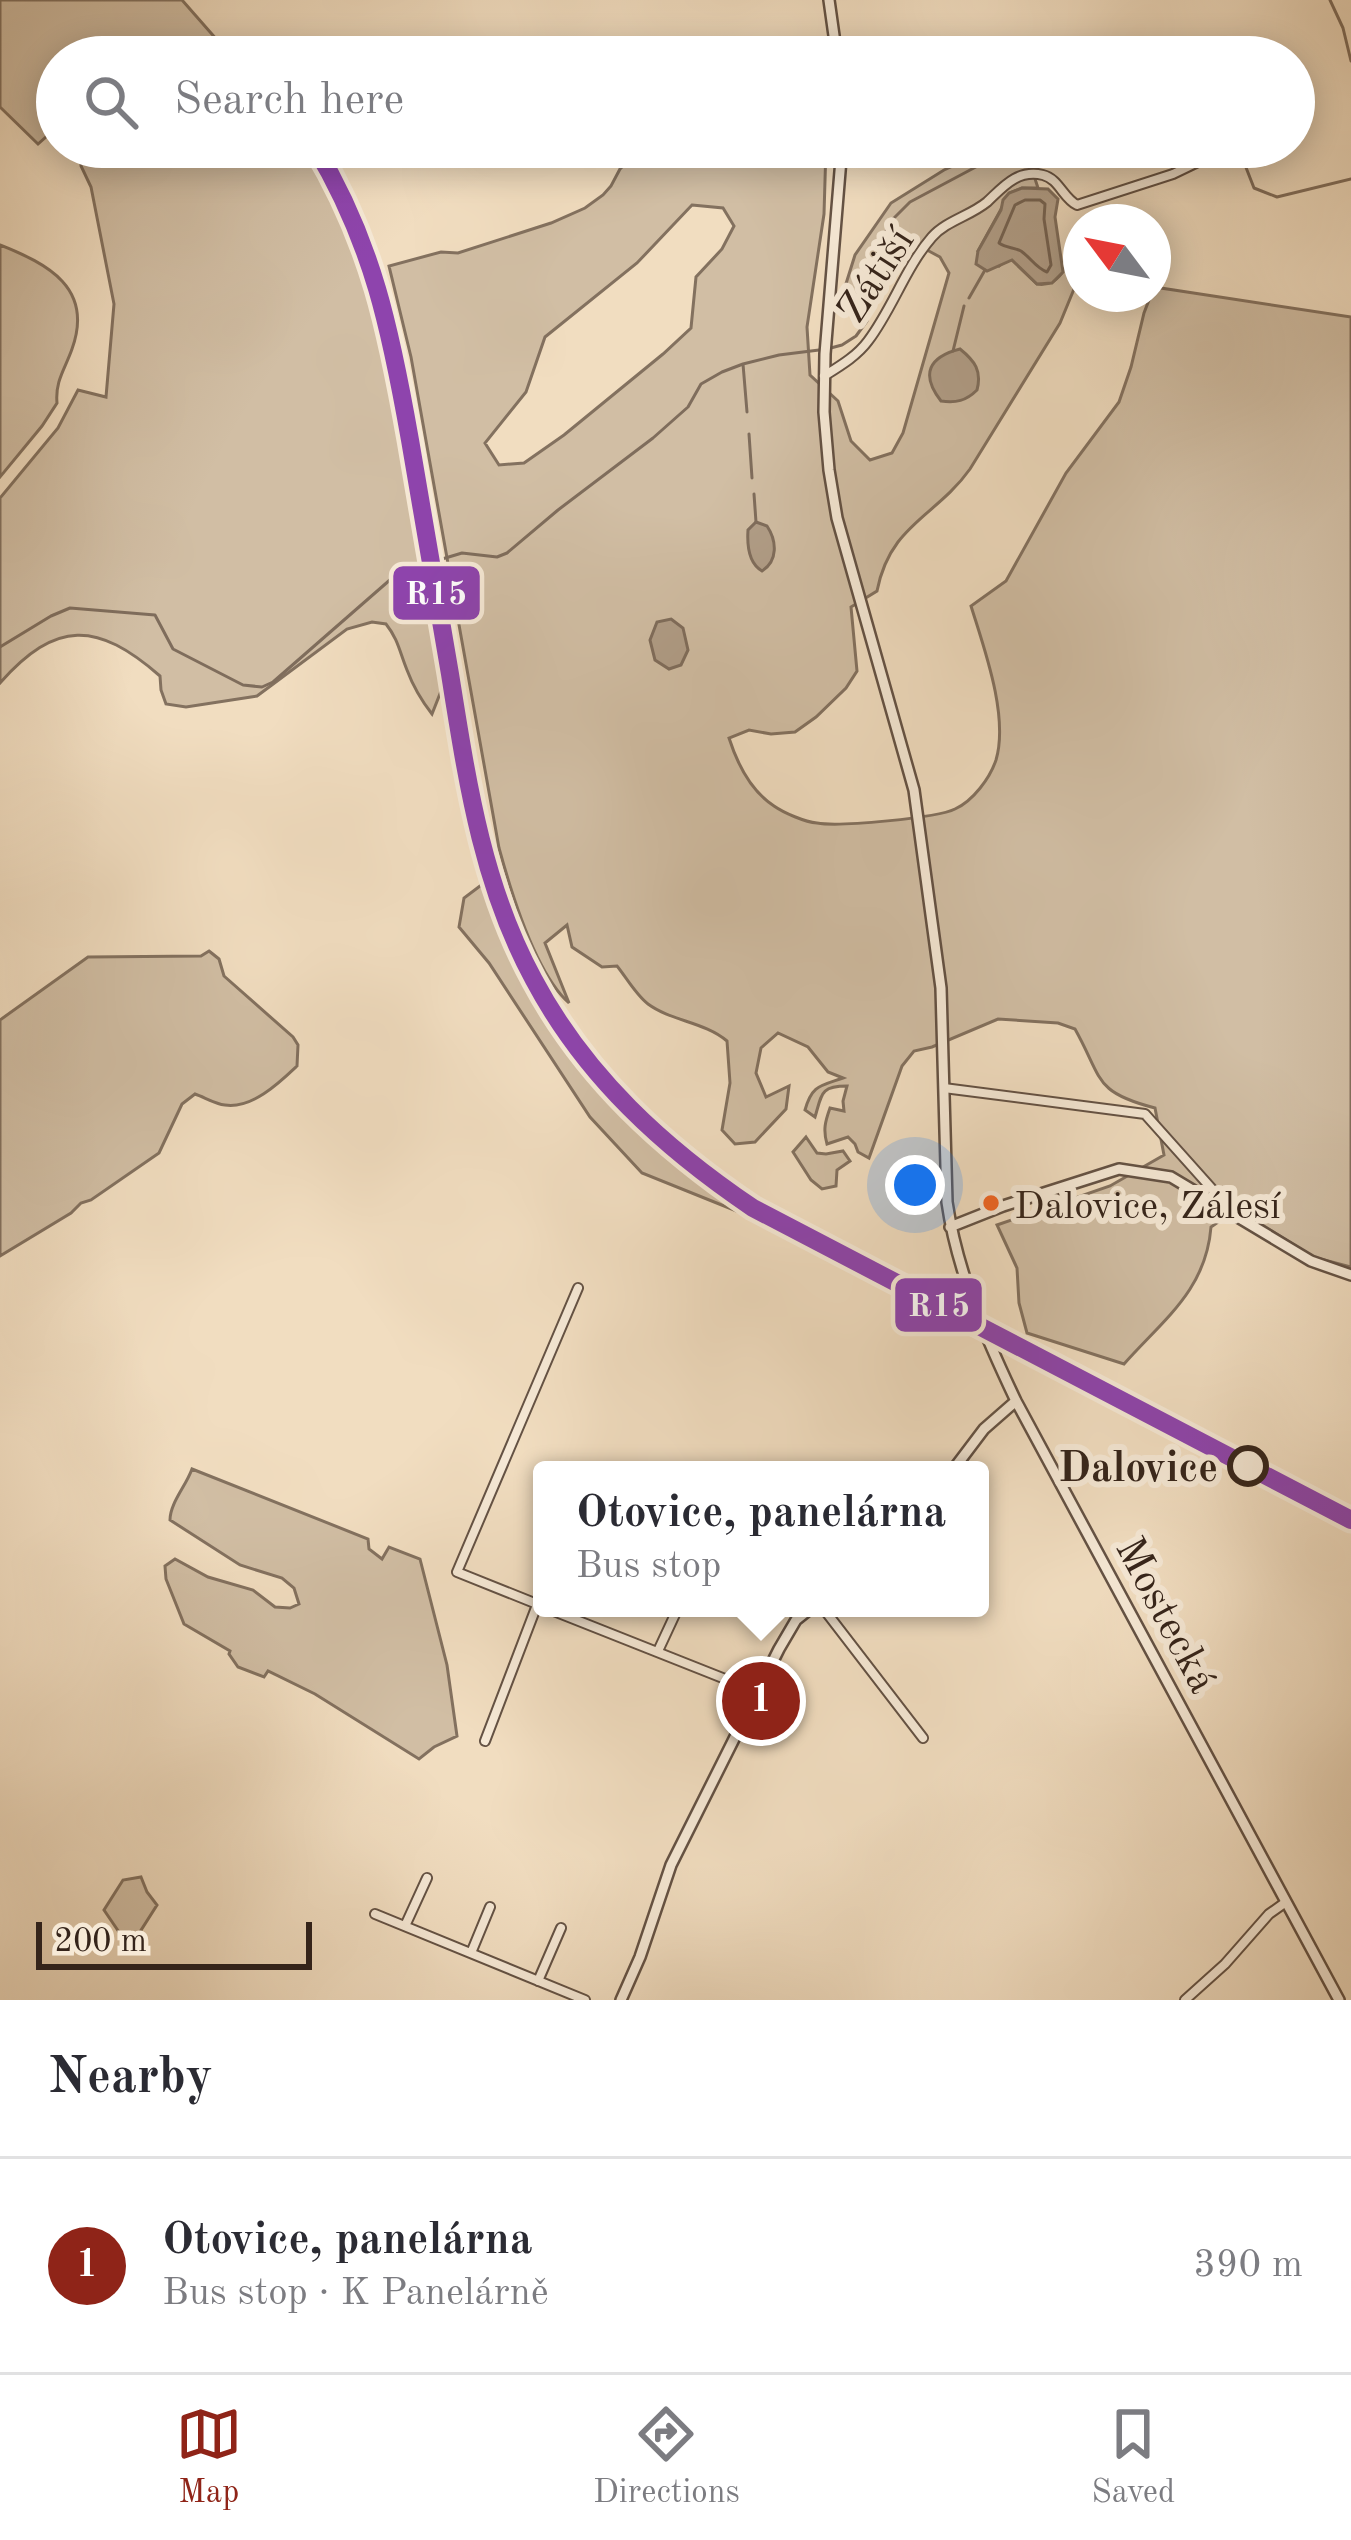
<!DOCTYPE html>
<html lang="en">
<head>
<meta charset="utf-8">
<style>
	body { margin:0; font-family:"Old Standard TT",serif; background:#f2f2f3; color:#2b2b33 }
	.compass { position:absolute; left:1063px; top:204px; width:108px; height:108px; border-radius:50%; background:#fff; box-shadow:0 6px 30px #0003; rotate:302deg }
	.scale { position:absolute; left:36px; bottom:30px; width:276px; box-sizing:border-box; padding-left:12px; border:6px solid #35241a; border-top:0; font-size:33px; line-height:42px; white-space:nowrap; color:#35241a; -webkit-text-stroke:9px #f6e9d6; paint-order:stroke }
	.you { position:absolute; left:915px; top:1185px; width:42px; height:42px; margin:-30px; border:9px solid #fff; border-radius:50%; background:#1a73e8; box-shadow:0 0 0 18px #1a73e833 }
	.badge { display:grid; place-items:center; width:78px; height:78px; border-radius:50%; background:#8f2418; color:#fff; font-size:39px; font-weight:700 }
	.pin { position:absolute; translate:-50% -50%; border:6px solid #fff; box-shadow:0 3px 12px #0006 }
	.popup { position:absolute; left:533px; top:1461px; width:456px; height:156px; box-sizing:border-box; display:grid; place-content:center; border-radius:12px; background:#fff; filter:drop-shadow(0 3px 9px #0005); font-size:39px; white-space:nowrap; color:#7c7c81 }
	.popup b { font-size:45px; color:#2b2b33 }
	.popup::after { content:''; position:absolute; left:50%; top:100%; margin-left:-24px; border:24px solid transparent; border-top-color:#fff }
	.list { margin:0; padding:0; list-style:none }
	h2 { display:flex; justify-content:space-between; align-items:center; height:156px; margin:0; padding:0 48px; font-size:51px }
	h2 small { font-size:39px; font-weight:400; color:#7c7c81 }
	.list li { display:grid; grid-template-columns:78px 1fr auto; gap:36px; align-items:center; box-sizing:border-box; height:216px; padding:0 48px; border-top:3px solid #e1e1e2 }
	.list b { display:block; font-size:45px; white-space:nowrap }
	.list p { margin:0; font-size:39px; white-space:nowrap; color:#7c7c81 }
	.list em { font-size:39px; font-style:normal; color:#7c7c81 }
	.icon { flex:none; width:66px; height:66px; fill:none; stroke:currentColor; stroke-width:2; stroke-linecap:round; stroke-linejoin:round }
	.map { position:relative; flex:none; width:1351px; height:2000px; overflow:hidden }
	.search { position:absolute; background:#fff; box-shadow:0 6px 30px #0003; left:36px; right:36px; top:36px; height:132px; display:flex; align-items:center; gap:30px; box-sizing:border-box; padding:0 42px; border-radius:66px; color:#7c7c81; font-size:45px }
	.sheet { height:372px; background:#fff }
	nav { display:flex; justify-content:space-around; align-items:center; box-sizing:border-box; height:168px; border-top:3px solid #e1e1e2; background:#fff; font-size:33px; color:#7c7c81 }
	nav a { display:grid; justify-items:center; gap:6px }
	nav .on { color:#8f2418 }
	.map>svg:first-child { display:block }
</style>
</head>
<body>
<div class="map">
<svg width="1351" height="2000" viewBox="0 0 1351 2000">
	<rect width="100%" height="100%" fill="#f1ddc0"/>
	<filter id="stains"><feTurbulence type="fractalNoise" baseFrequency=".00167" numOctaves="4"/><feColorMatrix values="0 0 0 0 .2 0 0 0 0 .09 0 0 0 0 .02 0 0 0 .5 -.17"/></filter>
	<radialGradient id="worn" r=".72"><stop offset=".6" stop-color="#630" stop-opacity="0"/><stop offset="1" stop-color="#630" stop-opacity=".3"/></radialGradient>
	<!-- green -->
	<path fill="#d1bea4" stroke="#83715f" stroke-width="3" fill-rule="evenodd" d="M0 0H182L232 57H57V127L38 144 0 107Z
		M107 147H305C368 242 386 349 405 459 418 535 430 611 443 686L432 714C421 700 413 686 407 670 400 653 398 639 386 624L372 622 347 629 257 696 251 697 186 707 166 704 161 690 160 676C97 621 56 620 0 683V498L58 428 78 390 106 397 114 304 91 187 81 166V159Z
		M688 147H826L824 214 807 327 810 375 838 401 851 441 870 460 892 453 903 433 949 273 940 257 916 244 887 269 871 295 848 314 839 306 855 255 891 203 944 170 991 149 1026 151 1038 188H1022L1010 193 978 251 999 266 1005 261 1012 260 1037 284C1049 286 1059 280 1064 269L1073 270 1074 289 1060 323 970 469C936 517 890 524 877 591L851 607 857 671 846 688 816 717 795 732 771 734 749 730 729 738C737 763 751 791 774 806 784 813 805 822 817 823 839 827 937 818 955 809 973 801 990 778 996 760 1009 716 984 648 971 606L1006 581 1066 473 1119 402 1131 367 1144 313 1154 287 1351 317V1267L1313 1257 1237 1209 1211 1227C1206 1290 1164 1319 1124 1364L1027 1333 1019 1303 1017 1268 997 1225 1110 1186 1164 1155 1155 1108C1093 1092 1103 1079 1075 1029L1058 1023 998 1019 932 1047 914 1051 902 1066 869 1158 858 1152 855 1144 848 1137 827 1144C823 1130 825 1122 830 1108L844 1111 843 1101 847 1086C820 1086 822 1094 815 1117L805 1110C812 1085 820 1086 843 1078L828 1072 808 1047 778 1033 761 1048 756 1073 766 1097 789 1086 786 1109 755 1142 735 1144 722 1130 730 1083 727 1041C705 1022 671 1021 648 1004 636 995 626 977 617 966L602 967 572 947 567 925 545 943 569 1003C535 973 511 892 499 848L411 357 389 266 441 252 458 253 551 223 585 208 603 195 611 186 620 169 633 156ZM692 205 723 208 734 226 722 249 696 277 691 328 663 354 564 435 524 463 499 465 485 443 526 392 545 337 637 263Z
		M0 245C48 264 94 288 72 349 65 369 55 381 57 403L42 426 0 477Z
		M484 883C532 1024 620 1138 749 1216L642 1173 590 1117 489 963 459 927 464 898Z
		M209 951 219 959 224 976 293 1037 298 1045 297 1066C279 1083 252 1109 225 1105 215 1104 204 1097 195 1094L182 1104 159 1153 91 1200 81 1203 71 1213 0 1256V1020L88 957 201 956Z
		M806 1137 817 1153 826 1154 843 1151 850 1161 837 1170 836 1186 822 1189 811 1180 793 1152Z
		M192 1469 368 1539 369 1549 382 1559 389 1547 420 1559 447 1665 457 1736 434 1747 419 1759 315 1694 268 1671 264 1677 238 1667 229 1654 230 1651 184 1624 166 1579 165 1566 175 1559 208 1577 253 1590 275 1607 290 1608 299 1604 294 1588 282 1578 240 1565 170 1520C170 1503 186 1486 192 1469Z
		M141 1877 147 1892 157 1905 136 1938 121 1935 104 1910 123 1880Z"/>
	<!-- water -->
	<path fill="#b19e88" stroke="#7f6d5c" stroke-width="3" d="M1022 188 1048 189 1058 199 1055 217 1063 272 1052 283 1037 284 1012 260 987 271 976 264 978 251 1001 210 1003 200 1009 193Z
		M960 349C975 361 982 371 977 390 966 401 956 403 941 401 920 374 929 357 960 349Z
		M756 522 767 526C777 541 778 561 762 571 748 563 747 545 748 530Z
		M671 619 683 628 688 650 681 665 669 669 655 660 650 640 657 622Z"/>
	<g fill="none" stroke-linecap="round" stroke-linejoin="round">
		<!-- shore -->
		<path stroke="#736151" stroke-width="3" d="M1025 200H1040L1045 204 1044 219 1051 265 1047 272C1036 268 1031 258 1021 251 1013 247 1006 248 999 243L1015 205Z"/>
		<!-- stream -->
		<path stroke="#7f6d5c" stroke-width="3" d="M1330 0 1343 28 1351 61
			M1238 147 1254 188 1277 197 1351 179
			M969 298 985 270
			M953 351 964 306
			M743 364 747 412
			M749 434 752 478
			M754 494 756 522
			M0 647 51 616 70 608 155 615 173 649 243 685 262 687 273 682 399 572 462 553 497 557 507 553 558 510 653 438 688 407 701 384 722 372 743 364 779 355 827 349 842 345 856 336 867 321 878 250 890 222 910 202 1002 153C1022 149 1041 154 1061 155 1078 155 1094 152 1110 147"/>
		<defs>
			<path id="minor" d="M824 376C840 366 857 356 868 341 893 308 905 268 932 237 946 221 970 216 987 202 1003 187 1017 169 1043 175 1059 179 1063 198 1077 205L1173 174 1229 147
				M944 1088 1145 1114 1229 1208
				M542 1606 457 1572 578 1288
				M546 1608 758 1692
				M823 1608 923 1738
				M658 1651 678 1608
				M485 1741 537 1605
				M375 1914 585 2000
				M405 1926 427 1878
				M471 1953 490 1907
				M538 1981 561 1928
				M1185 2000 1225 1964 1269 1914 1286 1902"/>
			<path id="tertiary" d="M829 0 837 57
				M842 147 825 354 824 412 829 470 837 518 914 790 941 988 947 1202C957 1272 986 1338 1016 1401L1339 2000
				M950 1227 1003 1206 1119 1169 1171 1177 1311 1261 1351 1275
				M953 1470 984 1429 1016 1401
				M621 2000 640 1957 671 1865 779 1649 796 1620 811 1608"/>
		</defs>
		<!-- minor casing -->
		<use href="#minor" stroke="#645244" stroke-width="12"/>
		<!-- tertiary casing -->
		<use href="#tertiary" stroke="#645244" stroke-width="14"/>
		<!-- minor -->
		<use href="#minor" stroke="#f6e9d6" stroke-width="8"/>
		<!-- tertiary -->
		<use href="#tertiary" stroke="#f6e9d6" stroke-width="9"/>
		<defs>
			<path id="rail-1" d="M315 147C373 243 391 332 410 440 424 518 437 596 450 674 467 780 482 885 534 980 585 1076 664 1148 753 1208L1351 1520"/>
		</defs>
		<!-- rail-1 casing -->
		<use href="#rail-1" stroke="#f6e9d6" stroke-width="27"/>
		<!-- rail-1 -->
		<use href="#rail-1" stroke="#8e44ad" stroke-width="18"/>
	</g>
	<!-- markers -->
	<circle fill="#f26522" stroke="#f6e9d6" stroke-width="4.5" cx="991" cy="1203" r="10"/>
	<circle fill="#f6e9d6" stroke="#35241a" stroke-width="6" cx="1248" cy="1466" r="18"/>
	<g text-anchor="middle" stroke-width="12" stroke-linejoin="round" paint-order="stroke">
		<!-- bus labels -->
		<g font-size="39" fill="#35241a" stroke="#f6e9d6" text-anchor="start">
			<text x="1014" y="1218">Dalovice, Zálesí</text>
		</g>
		<!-- street labels -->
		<g font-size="42" fill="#35241a" stroke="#f6e9d6">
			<text transform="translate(874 274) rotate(-57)" y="15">Zátiší</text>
			<text transform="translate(1168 1614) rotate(62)" y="15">Mostecká</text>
		</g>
		<!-- stop labels -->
		<g font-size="42" font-weight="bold" fill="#35241a" stroke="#f6e9d6" text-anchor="end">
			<text x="1218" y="1481">Dalovice</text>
		</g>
	</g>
	<g stroke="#f6e9d6" stroke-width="4.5">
		<rect x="391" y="564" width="91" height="58" rx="12" fill="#8e44ad"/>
		<rect x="893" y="1276" width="91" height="58" rx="12" fill="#8e44ad"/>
	</g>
	<g font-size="33" text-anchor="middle" font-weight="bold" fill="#fff">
		<text x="436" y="604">R15</text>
		<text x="939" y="1316">R15</text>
	</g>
	<rect width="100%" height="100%" filter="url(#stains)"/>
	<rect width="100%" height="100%" fill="url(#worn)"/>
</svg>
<svg class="compass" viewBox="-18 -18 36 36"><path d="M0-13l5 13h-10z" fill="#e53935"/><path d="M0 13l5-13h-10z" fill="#7c7c81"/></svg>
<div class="scale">200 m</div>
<div class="you"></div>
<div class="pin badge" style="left:761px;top:1701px">1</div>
<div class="popup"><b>Otovice, panelárna</b>Bus stop</div>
<div class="search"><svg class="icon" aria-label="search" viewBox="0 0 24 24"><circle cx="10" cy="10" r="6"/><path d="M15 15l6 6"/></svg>Search here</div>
</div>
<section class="sheet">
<h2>Nearby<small></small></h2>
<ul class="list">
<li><span class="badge">1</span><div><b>Otovice, panelárna</b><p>Bus stop · K Panelárně</p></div><em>390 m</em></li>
</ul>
</section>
<nav>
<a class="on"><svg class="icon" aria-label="map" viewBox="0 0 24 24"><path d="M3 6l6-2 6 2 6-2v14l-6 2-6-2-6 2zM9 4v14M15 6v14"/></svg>Map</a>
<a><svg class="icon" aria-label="directions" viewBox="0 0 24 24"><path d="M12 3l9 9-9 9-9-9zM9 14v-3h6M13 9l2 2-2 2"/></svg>Directions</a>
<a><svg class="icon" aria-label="saved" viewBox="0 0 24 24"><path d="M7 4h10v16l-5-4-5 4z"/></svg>Saved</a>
</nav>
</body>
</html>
